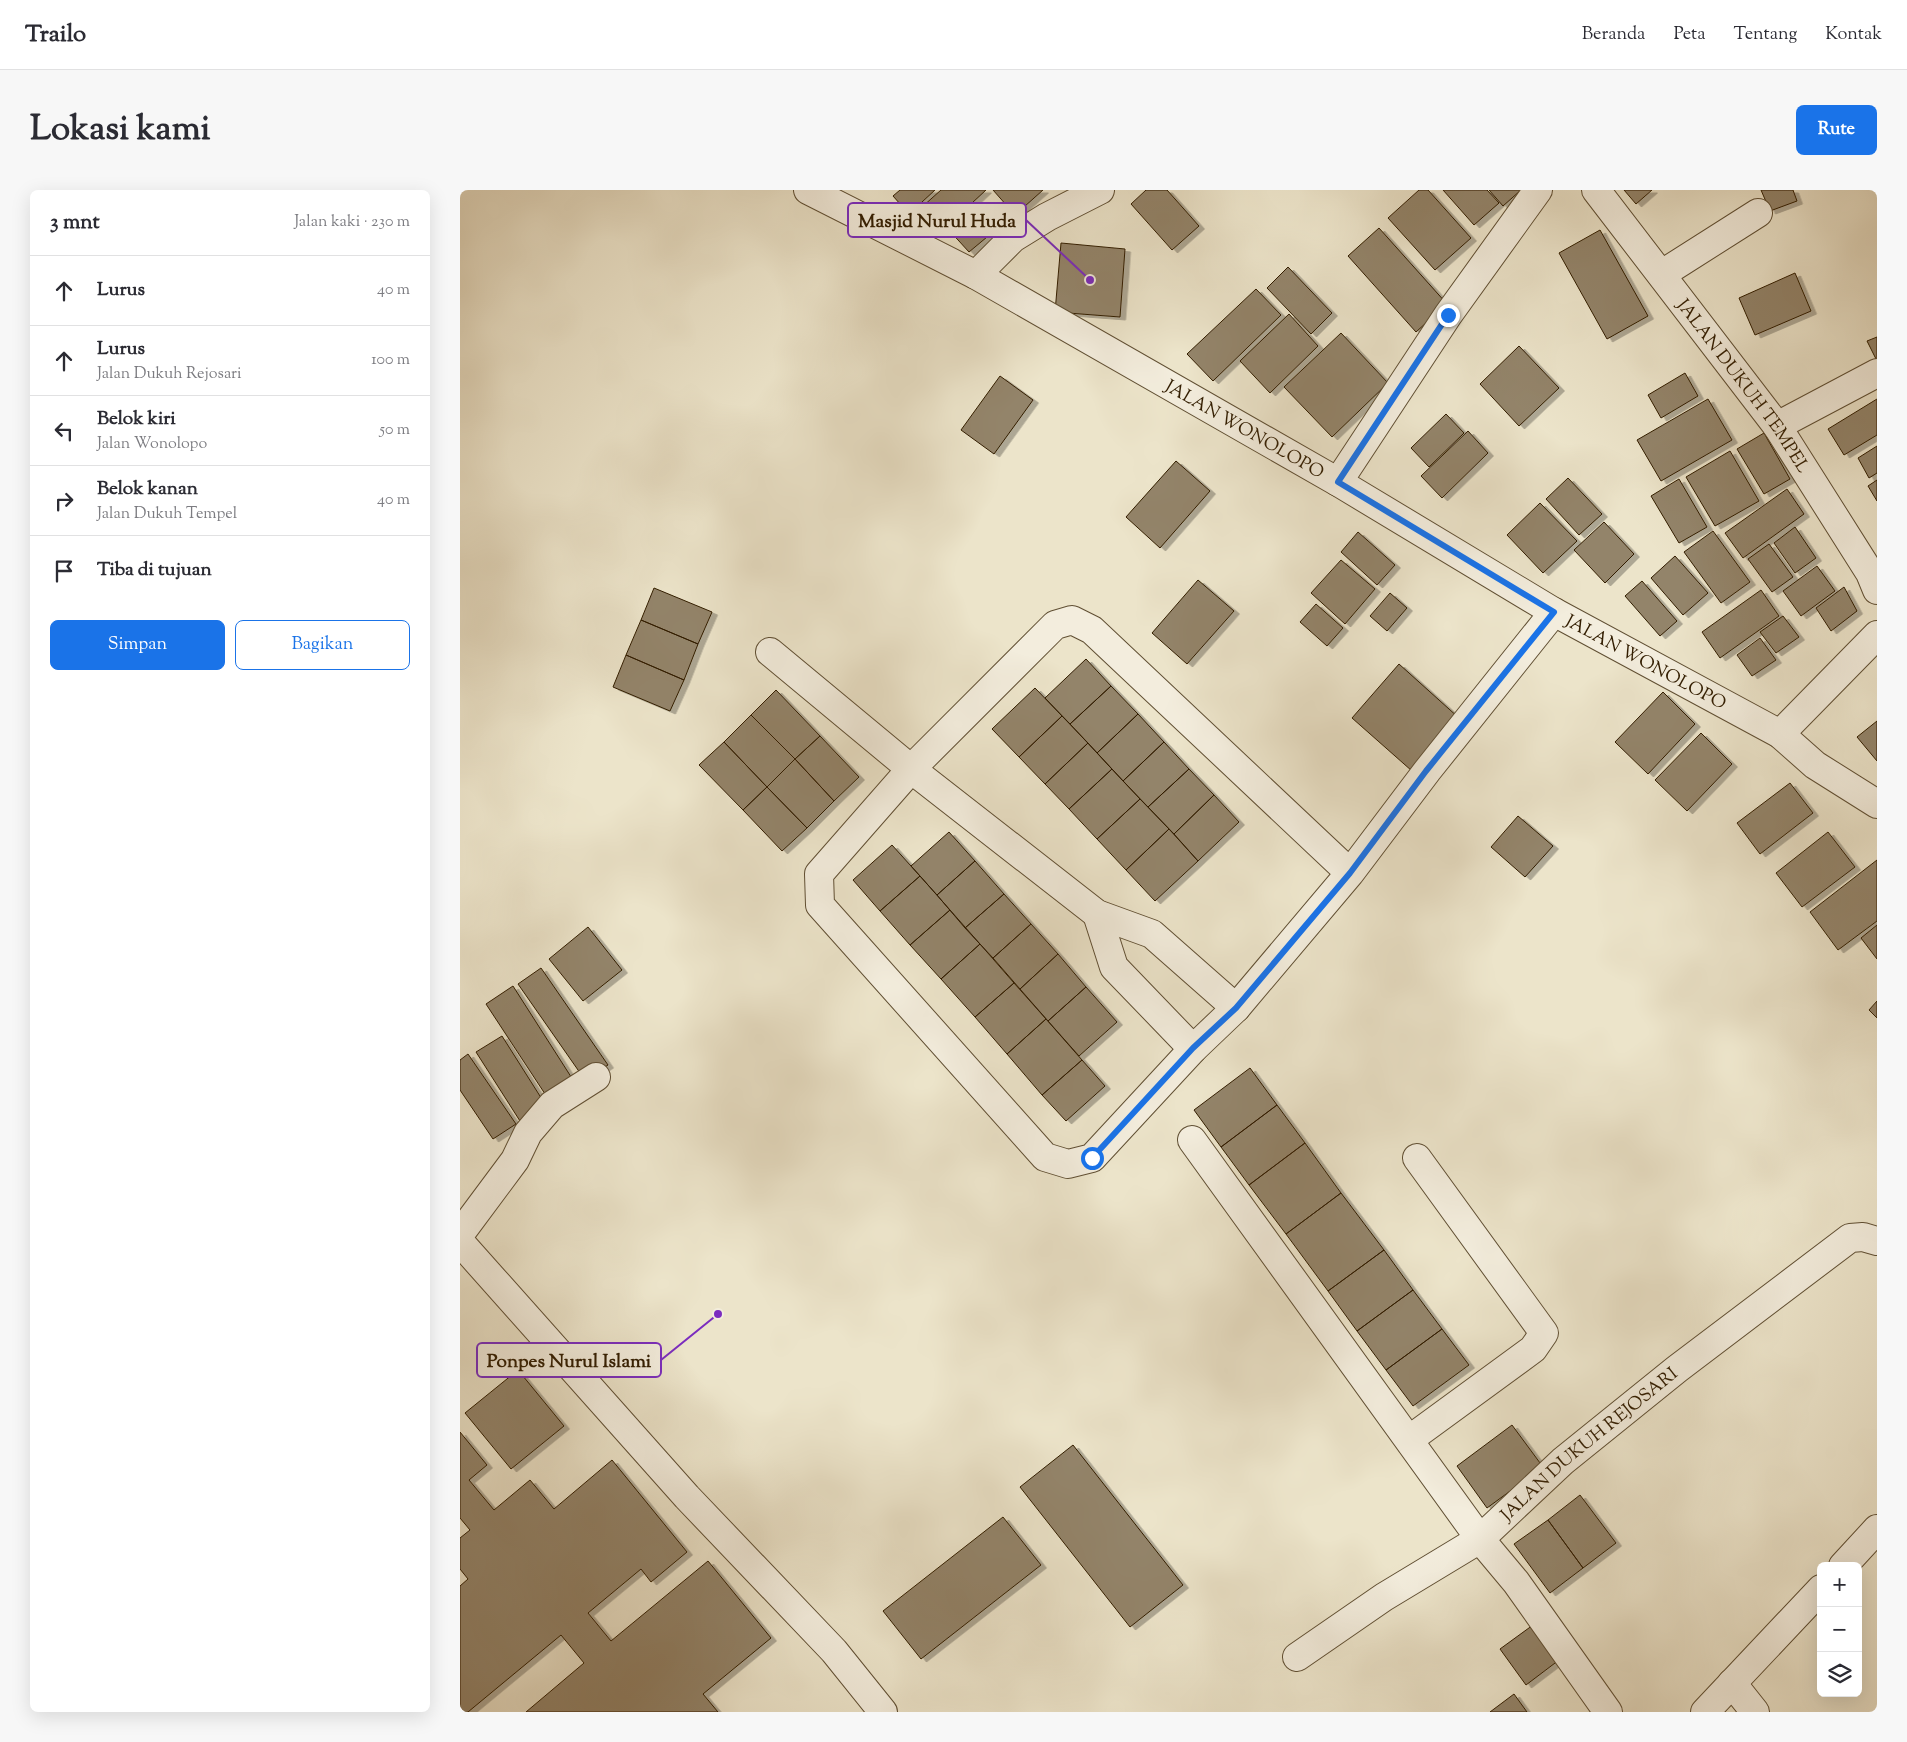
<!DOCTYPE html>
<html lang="id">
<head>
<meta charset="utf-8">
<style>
	body { margin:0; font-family:"Sorts Mill Goudy",serif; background:#f7f7f7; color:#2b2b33 }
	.controls { position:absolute; right:15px; bottom:15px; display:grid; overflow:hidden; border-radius:8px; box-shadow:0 5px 20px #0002 }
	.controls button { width:45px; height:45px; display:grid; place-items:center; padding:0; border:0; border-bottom:1px solid #e1e1e2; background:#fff; color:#2b2b33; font:25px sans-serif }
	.stop { position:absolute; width:15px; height:15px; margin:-11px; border:4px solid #1a73e8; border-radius:50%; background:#fff }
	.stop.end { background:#1a73e8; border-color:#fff; box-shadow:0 1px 5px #0008 }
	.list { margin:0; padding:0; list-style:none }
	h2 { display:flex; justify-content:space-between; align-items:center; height:65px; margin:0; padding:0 20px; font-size:21px }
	h2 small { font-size:16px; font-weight:400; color:#7c7c81 }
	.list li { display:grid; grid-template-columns:32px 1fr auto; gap:15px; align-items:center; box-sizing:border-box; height:70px; padding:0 20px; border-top:1px solid #e1e1e2 }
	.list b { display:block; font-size:19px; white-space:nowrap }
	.list p { margin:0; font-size:16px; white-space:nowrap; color:#7c7c81 }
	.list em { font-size:16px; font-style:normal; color:#7c7c81 }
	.actions { display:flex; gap:10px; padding:15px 20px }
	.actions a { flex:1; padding:11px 0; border:1px solid #1a73e8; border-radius:8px; text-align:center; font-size:18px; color:#1a73e8 }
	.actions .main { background:#1a73e8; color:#fff }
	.icon { flex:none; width:28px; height:28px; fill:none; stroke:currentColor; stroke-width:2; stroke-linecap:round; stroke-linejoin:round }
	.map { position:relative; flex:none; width:1417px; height:1522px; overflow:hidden; border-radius:8px }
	header { display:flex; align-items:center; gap:30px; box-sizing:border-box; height:70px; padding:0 25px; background:#fff; border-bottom:1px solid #e1e1e2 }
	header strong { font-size:24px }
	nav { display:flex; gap:28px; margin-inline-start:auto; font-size:18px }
	.intro { display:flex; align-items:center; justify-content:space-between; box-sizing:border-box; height:120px; padding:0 30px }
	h1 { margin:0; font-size:35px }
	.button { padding:12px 22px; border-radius:8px; background:#1a73e8; color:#fff; font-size:18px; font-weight:700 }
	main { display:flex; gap:30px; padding:0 30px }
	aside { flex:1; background:#fff; border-radius:8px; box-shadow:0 5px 20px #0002 }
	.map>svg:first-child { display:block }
</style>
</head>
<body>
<header>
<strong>Trailo</strong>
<nav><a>Beranda</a><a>Peta</a><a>Tentang</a><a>Kontak</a></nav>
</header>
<div class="intro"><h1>Lokasi kami</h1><a class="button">Rute</a></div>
<main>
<aside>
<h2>3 mnt<small>Jalan kaki · 230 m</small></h2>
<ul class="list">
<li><svg class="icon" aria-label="ahead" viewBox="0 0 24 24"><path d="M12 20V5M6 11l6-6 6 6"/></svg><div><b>Lurus</b></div><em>40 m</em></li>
<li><svg class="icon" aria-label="ahead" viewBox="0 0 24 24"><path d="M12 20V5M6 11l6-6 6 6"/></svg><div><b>Lurus</b><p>Jalan Dukuh Rejosari</p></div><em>100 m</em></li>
<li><svg class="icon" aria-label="left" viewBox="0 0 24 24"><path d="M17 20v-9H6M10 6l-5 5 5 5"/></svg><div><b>Belok kiri</b><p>Jalan Wonolopo</p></div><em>50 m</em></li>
<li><svg class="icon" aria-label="right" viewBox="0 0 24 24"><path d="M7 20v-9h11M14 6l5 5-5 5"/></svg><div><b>Belok kanan</b><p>Jalan Dukuh Tempel</p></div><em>40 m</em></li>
<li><svg class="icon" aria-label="arrive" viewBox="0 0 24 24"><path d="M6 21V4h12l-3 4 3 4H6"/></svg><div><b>Tiba di tujuan</b></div></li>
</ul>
<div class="actions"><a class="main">Simpan</a><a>Bagikan</a></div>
</aside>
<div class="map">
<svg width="1417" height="1522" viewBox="0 0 1417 1522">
	<defs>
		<filter id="shadow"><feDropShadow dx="5.5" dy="3" stdDeviation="0" flood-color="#0004"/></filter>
	</defs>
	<rect width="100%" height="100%" fill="#ece4ca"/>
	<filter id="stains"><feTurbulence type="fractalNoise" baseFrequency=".004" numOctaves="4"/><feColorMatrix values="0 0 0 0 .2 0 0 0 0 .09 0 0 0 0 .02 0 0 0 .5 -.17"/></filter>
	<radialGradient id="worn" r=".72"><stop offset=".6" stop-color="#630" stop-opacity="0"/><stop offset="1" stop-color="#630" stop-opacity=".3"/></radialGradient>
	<!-- building -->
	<path fill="#93846a" stroke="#321d01" filter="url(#shadow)" d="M440 0H475L449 24 433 6Z
		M481 0H526L483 40 462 17Z
		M533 0H583L555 25Z
		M686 0H707L739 36 712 60 671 14Z
		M959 0H968L1011 48 975 80 928 28Z
		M983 0H1027L1039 13 1014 35Z
		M1029 0H1061L1043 16Z
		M1164 0H1192L1176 14Z
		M1301 0H1333L1337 11 1310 21Z
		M517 13 539 37 509 62 488 39Z
		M919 38 987 114 956 142 888 66Z
		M1140 40 1188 126 1147 149 1099 63Z
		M601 53 665 59 660 127 595 122Z
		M828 77 872 123 851 144 807 98Z
		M1335 83 1351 121 1295 145 1279 108Z
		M796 99 821 125 753 191 727 164Z
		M829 124 858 156 810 203 780 171Z
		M881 143 928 193 872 247 824 197Z
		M1417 147V171L1407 151Z
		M1059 156 1099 198 1059 236 1020 194Z
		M1225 183 1238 206 1201 228 1188 205Z
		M540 186 573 210 534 264 501 240Z
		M1248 209 1272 250 1201 291 1177 250Z
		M1417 209V245L1384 265 1368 239Z
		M986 224 1004 243 969 277 951 258Z
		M1008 241 1028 263 982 308 961 286Z
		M1304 243 1330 289 1304 304 1277 259Z
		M1417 256V283L1409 288 1398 268Z
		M1270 261 1299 311 1255 336 1226 287Z
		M716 271 750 301 700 358 666 327Z
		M1108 288 1142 324 1119 345 1086 309Z
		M1219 289 1247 337 1219 353 1191 306Z
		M1417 290V311L1408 296Z
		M1327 299 1344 324 1283 368 1265 343Z
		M1080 313 1117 351 1083 383 1047 345Z
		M1144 332 1174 364 1145 393 1114 360Z
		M1335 337 1356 368 1335 383 1314 353Z
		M1253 341 1290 392 1261 413 1224 362Z
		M898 342 935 375 917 395 881 362Z
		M1309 354 1333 387 1312 402 1288 369Z
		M1215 366 1248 403 1223 425 1191 388Z
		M881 370 915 399 885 434 851 403Z
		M1357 376 1375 401 1341 426 1323 401Z
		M738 390 774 421 727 474 692 443Z
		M1182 391 1217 431 1200 446 1165 406Z
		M1384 397 1397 421 1371 441 1356 418Z
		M194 398 252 422 238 454 181 430Z
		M1301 400 1319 426 1260 468 1242 442Z
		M930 403 947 418 927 441 910 426Z
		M856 414 883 438 867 456 840 432Z
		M1323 426 1339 447 1316 463 1300 442Z
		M181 430 238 454 224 490 166 465Z
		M1300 448 1316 470 1292 486 1277 465Z
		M166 465 224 490 210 521 153 497Z
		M626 469 651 496 610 534 585 508Z
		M939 474 999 528 952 581 892 528Z
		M651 496 678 524 637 563 610 534Z
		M575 498 602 526 559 567 532 539Z
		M316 500 360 546 335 569 291 525Z
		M1203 502 1235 534 1188 584 1155 552Z
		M678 524 704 552 663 591 637 563Z
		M291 525 335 569 307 597 264 552Z
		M602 526 628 553 585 594 559 567Z
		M1417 531V571L1397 547Z
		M1241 543 1272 574 1227 621 1195 590Z
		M360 546 399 587 374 611 335 569Z
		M264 552 307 597 283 620 239 575Z
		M704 552 729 579 688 617 663 591Z
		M628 553 652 579 609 619 585 594Z
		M335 569 374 611 347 638 307 597Z
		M652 579 680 609 637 649 609 619Z
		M729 579 754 605 714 644 688 617Z
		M1330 593 1353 623 1300 664 1277 633Z
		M307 597 347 638 322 661 283 620Z
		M754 605 779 632 738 671 714 644Z
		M680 609 709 639 666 680 637 649Z
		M1058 626 1093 656 1065 687 1031 657Z
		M709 639 738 671 695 711 666 680Z
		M489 642 515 671 477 705 451 676Z
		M1368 642 1395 677 1342 717 1316 683Z
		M432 655 460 686 420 721 393 690Z
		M1417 670V731L1378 760 1350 722Z
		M515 671 544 704 505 738 477 705Z
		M460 686 490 720 450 755 420 721Z
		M544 704 571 734 533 768 505 738Z
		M490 720 520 754 481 789 450 755Z
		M571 734 598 764 560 799 533 768Z
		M1417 735V769L1401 748Z
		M128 737 162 780 123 811 89 769Z
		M520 754 554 793 515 827 481 789Z
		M598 764 626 797 588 831 560 799Z
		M81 778 148 875 125 890 58 794Z
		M554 793 586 829 547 864 515 827Z
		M53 796 115 893 89 910 26 814Z
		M626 797 657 832 619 866 588 831Z
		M1417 811V828L1409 820Z
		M586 829 622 870 582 905 547 864Z
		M42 846 85 914 60 931 16 862Z
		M8 864 56 934 33 949 0 900V870Z
		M622 870 645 896 606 931 582 905Z
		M790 878 817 915 761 957 734 920Z
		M817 915 845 953 789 995 761 957Z
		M845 953 881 1003 826 1044 789 995Z
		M881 1003 924 1060 868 1101 826 1044Z
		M924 1060 953 1100 897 1141 868 1101Z
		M953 1100 982 1139 926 1180 897 1141Z
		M982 1139 1009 1175 953 1216 926 1180Z
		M58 1180 104 1236 51 1279 5 1223Z
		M1052 1235 1083 1277 1027 1318 997 1276Z
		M0 1242 27 1275 9 1290 34 1320 70 1290 94 1319 152 1270 227 1362 191 1392 181 1379 128 1423 151 1451 248 1371 311 1448 243 1504 258 1522H66L124 1473 101 1445 8 1522H3L0 1518V1396L8 1389 0 1379V1348L10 1340 0 1328Z
		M613 1255 723 1395 670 1437 560 1297Z
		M1120 1305 1156 1353 1123 1378 1088 1330Z
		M543 1327 581 1375 461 1469 423 1421Z
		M1088 1330 1123 1378 1090 1403 1054 1354Z
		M1073 1435 1099 1470 1066 1495 1040 1459Z
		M1054 1504 1067 1522H1030Z"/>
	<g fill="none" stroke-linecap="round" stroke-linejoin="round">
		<defs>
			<g id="minor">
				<path id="s1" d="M348 0 516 85 878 292 1094 422 1320 544 1355 575 1417 614"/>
				<path id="s2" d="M1136 0 1317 236 1410 383 1417 400"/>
				<path d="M1202 84 1298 23"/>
				<path d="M516 85 553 48 587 27 640 0"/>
				<path d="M1317 236 1417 183"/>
				<path d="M878 292 988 125 1078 0"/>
				<path d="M310 462 451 579 637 724 692 744 776 818"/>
				<path d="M1320 544 1417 445"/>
				<path d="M890 683 632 440 612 430 595 435 451 579 359 684 360 715 585 967 608 974 632 968 733 859 776 818 890 683 967 581 1094 422"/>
				<path d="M637 724 654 777 733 859"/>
				<path d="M732 950 1020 1349 924 1407 837 1467"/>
				<path d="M0 1044 55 970 68 943 92 915 136 887"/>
				<path d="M0 1052 227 1307 374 1461 423 1522"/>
				<path d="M950 1249 1073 1159 1084 1143 957 968"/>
				<path d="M1383 1376 1417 1339"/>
				<path d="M1272 1493 1295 1522"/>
				<path id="s3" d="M1148 1522 1056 1392 1020 1349 1103 1271 1217 1179 1390 1048 1403 1047 1417 1051"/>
				<path d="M1245 1522 1361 1399"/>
			</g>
		</defs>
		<!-- minor casing -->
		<use href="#minor" stroke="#604f33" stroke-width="30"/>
		<!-- minor -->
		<use href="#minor" stroke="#f3eddd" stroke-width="28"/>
	</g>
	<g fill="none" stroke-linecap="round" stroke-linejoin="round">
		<!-- route -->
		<path stroke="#1a73e8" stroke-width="6" d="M632 968 733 858 776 818 890 683 966 581 1094 422 878 292 988 125"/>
	</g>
	<g text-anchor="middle" stroke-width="4.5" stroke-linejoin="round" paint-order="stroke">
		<!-- street labels -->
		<g font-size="18" fill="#321d01" stroke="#f3eddd">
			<text dy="6" stroke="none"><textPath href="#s2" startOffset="245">JALAN DUKUH TEMPEL</textPath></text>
			<text dy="6" stroke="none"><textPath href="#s1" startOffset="498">JALAN WONOLOPO</textPath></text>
			<text dy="6" stroke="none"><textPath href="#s1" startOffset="962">JALAN WONOLOPO</textPath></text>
			<text dy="6" stroke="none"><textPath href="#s3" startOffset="360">JALAN DUKUH REJOSARI</textPath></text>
		</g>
	</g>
	<!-- callouts -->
	<path fill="none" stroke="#7b2cbf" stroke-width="2" d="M630 90L566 30M258 1124L201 1170"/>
	<g fill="#7b2cbf" stroke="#f3eddd" stroke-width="2">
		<circle cx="630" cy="90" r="5"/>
		<circle cx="258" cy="1124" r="5"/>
	</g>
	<g fill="#f3eddd" stroke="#7b2cbf" stroke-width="2">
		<rect x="388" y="13" width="178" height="34" rx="5"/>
		<rect x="17" y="1153" width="184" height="34" rx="5"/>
	</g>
	<g font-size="19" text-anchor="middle" font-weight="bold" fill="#321d01">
		<text x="477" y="37">Masjid Nurul Huda</text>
		<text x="109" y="1177">Ponpes Nurul Islami</text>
	</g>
	<rect width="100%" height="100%" filter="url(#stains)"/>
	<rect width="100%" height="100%" fill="url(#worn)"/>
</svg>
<div class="controls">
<button>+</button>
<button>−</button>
<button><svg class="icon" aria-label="layers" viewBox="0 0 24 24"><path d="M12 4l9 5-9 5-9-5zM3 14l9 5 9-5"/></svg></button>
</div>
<div class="stop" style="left:632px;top:968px"></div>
<div class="stop end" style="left:988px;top:125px"></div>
</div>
</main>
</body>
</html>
